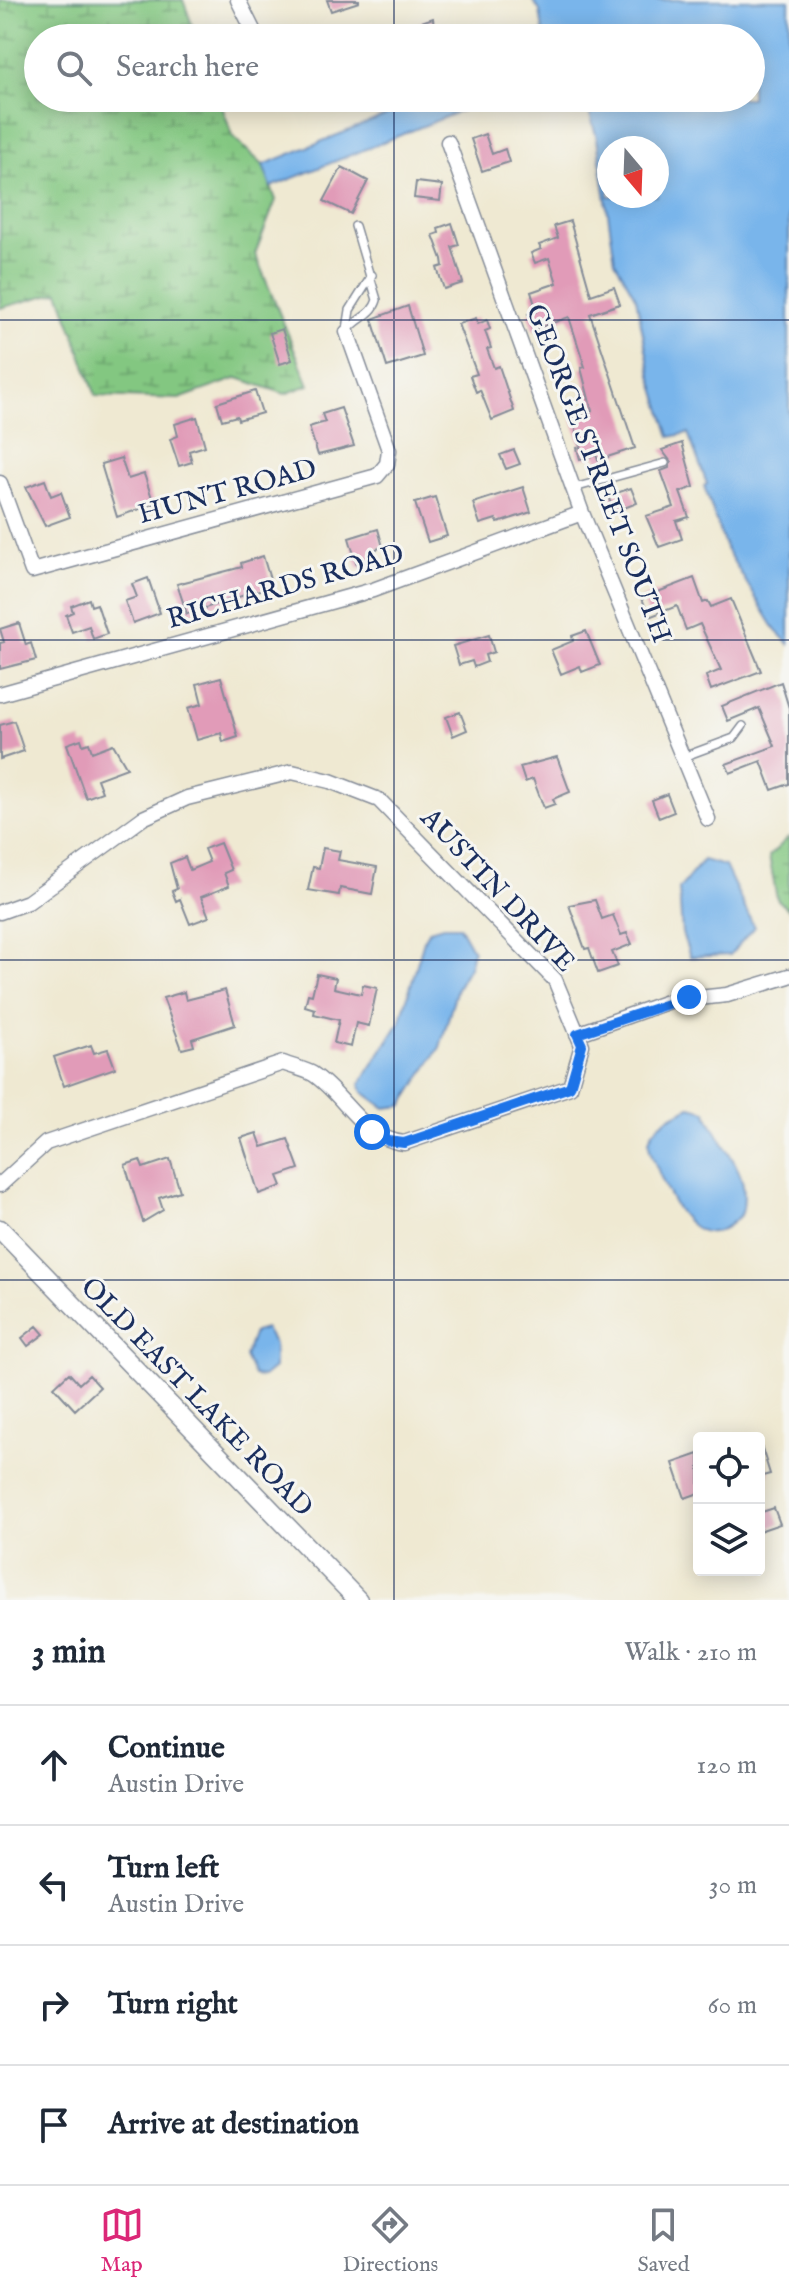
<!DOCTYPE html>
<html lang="en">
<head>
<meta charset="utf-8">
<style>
	body { margin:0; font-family:"IM FELL English",serif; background:#f2f2f3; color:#1f2937 }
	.controls { position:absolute; right:24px; bottom:24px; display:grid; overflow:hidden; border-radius:8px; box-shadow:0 4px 20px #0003 }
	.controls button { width:72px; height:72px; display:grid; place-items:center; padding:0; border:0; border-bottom:2px solid #e0e1e3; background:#fff; color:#1f2937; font:40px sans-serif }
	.compass { position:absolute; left:597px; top:136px; width:72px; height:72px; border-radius:50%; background:#fff; box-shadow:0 4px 20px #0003; rotate:161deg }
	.stop { position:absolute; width:24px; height:24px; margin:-18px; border:6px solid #1a73e8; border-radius:50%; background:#fff }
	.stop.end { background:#1a73e8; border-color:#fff; box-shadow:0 2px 8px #0008 }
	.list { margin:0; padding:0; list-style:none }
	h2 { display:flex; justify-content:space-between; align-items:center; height:104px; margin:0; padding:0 32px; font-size:34px }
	h2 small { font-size:26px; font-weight:400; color:#747a83 }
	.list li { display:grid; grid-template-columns:52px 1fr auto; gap:24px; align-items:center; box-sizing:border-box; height:120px; padding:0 32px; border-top:2px solid #e0e1e3 }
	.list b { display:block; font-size:30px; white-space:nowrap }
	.list p { margin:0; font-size:26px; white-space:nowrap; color:#747a83 }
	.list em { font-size:26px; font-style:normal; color:#747a83 }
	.icon { flex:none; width:44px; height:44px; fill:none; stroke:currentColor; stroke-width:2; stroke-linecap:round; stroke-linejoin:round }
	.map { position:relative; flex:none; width:789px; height:1600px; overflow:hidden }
	.search { position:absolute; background:#fff; box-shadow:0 4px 20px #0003; left:24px; right:24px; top:24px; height:88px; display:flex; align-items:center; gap:20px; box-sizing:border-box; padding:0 28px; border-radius:44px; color:#747a83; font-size:30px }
	.sheet { height:584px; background:#fff }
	nav { display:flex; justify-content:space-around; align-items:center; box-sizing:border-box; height:112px; border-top:2px solid #e0e1e3; background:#fff; font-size:22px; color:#747a83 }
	nav a { display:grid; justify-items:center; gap:4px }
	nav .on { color:#db2777 }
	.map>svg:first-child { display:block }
</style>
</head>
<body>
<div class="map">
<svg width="789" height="1600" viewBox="0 0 789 1600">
	<defs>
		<pattern id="wetland-marsh" width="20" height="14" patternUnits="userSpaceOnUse" patternTransform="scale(2)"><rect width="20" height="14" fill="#83c781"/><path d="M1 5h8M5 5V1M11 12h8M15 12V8" fill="none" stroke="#6aa26d"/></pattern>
	</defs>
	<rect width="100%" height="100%" fill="#f6f6f2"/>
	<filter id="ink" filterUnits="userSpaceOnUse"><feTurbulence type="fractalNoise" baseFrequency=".0125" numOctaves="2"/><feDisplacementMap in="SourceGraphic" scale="16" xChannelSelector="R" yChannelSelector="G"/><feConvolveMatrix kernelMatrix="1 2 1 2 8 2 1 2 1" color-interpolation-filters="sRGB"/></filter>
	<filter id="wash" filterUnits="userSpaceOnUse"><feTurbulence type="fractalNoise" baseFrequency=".006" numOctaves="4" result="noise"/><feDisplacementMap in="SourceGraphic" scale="32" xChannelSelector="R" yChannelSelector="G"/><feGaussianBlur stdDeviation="1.8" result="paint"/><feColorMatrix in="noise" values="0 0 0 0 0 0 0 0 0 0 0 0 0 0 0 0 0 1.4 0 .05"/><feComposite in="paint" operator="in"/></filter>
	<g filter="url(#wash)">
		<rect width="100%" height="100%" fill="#efe9d2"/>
		<!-- wetland -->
		<path fill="url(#wetland-marsh)" stroke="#4f7b70" stroke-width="2" d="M0 0H183L197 38H38V98H219L233 137 263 165 276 200 255 254 309 385 285 394 238 378 179 399 96 396 59 292 0 308Z
			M789 837V910L777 899 769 856Z"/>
		<!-- water -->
		<path fill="#79b5eb" stroke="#4a72a4" stroke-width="2" fill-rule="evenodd" d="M533 0H789V644L776 631 726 549 704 486 707 484 688 433 670 437 651 375 636 298 615 261 597 138 585 98H751V38H544L540 11ZM609 148H657V196H609Z
			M429 98H493L271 187 263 165Z
			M703 860 725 866 754 927 730 955 690 957 682 933 679 889Z
			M443 926H459L473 951 469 967 457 988 440 1047 402 1106 385 1108 363 1092 360 1084 400 1022 425 937 429 930Z
			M691 1107 706 1111C721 1150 752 1169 742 1213 700 1262 672 1206 658 1170 655 1162 648 1150 649 1141 652 1124 677 1113 691 1107Z
			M265 1329 274 1344V1368L263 1377 254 1376 245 1357 254 1332Z"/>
		<g id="blocks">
			<!-- building -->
			<path fill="#e19bb8" d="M327 0H359V2L331 11Z
				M433 18 435 38H379V36Z
				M485 134 492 154 505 149 509 162 482 171 471 139Z
				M342 167 368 181 351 214 324 201Z
				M416 182 442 185 440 201 414 198Z
				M570 221 591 295 614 287 620 304 590 314 635 448 598 460 596 455 580 459 577 448 581 447 572 417 592 411 581 368 585 367 569 317 533 330 528 314 537 311 531 292 557 283 549 258 535 263 531 253 541 249 539 245 558 238 554 226Z
				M452 223 459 245 452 247 463 283 444 289 437 268 443 266 442 259 433 235 439 233 438 228Z
				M408 306 423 356 387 367 372 319Z
				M476 318 478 324 487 320 490 329 485 331 491 348 487 349 494 368 499 366 514 411 492 420 480 390 476 392 470 376 477 374 458 324Z
				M282 329 292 360 280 364 270 333Z
				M255 391 262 413 238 420 237 416 222 420 217 403Z
				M341 408 354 446 318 455 309 427 325 422 322 414Z
				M197 417 205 446 189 451 192 462 179 466 170 439 178 436 175 424Z
				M682 443 694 487 680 492 689 517 676 521 682 539 659 547 646 516 674 507 661 471 669 468 671 462 662 450Z
				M514 450 520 464 506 469 500 455Z
				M121 458 128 479 144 474 154 504 117 517 101 464Z
				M45 480 51 496 61 492 70 517 45 526 26 487Z
				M523 487 531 512 498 523 496 519 480 524 473 503Z
				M631 488 637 503 614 512 608 496Z
				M435 497 447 536 428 542 415 503Z
				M378 529 383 547 370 551 374 563 358 568 349 538Z
				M263 556 272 586 187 614 177 584 242 567 241 563Z
				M148 578 160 613 133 623 125 601 137 597 132 584Z
				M694 578 703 603 708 601 711 607 731 599 761 671 711 690 706 676 721 670 700 624 686 630 677 606 649 617 642 598Z
				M89 599 91 606 97 604 107 634 93 639 89 626 72 632 66 615 73 612 71 606Z
				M19 623 26 645 31 643 36 660 0 669V643L4 642 0 629Z
				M586 631 600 665 582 672 580 666 561 674 551 650 573 641 572 636Z
				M489 635 494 652 485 655 487 662 474 667 472 661 459 665 453 646Z
				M221 677 238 737 223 742 221 733 197 740 188 708 202 704 197 684Z
				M781 682 789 708V784L772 790 761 761 730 773 726 764 775 746 759 708 728 721 722 706Z
				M460 712 467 730 453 736 446 717Z
				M14 721 24 751 0 759V725Z
				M81 739 83 745 89 743 92 752 113 744 127 768 97 779 102 792 86 798 67 744Z
				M557 757 570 792 553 799 555 804 544 808 533 779 525 782 520 767Z
				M667 794 674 812 659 818 652 800Z
				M220 843 231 870 224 873 229 886 201 897 209 917 190 924 180 899 176 901 172 891 177 889 170 863 185 857 190 870 209 862 204 849Z
				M323 848 340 851 338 860 377 867 372 894 340 888 339 895 308 890 313 867 319 868Z
				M595 900 602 919 613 915 621 935 627 933 632 944 612 952 618 966 598 973 589 948 585 949 569 905Z
				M317 974 336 978 334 988 361 994 363 985 377 988 369 1026 356 1023 351 1047 334 1043 339 1020 314 1014 315 1009 305 1006 308 994 312 995Z
				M225 990 235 1025 192 1039 194 1046 182 1049 163 998 184 992 186 1000Z
				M91 1045 94 1053 108 1049 115 1068 64 1086 54 1057Z
				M257 1133 262 1147 288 1139 299 1169 278 1176 282 1186 259 1194 241 1138Z
				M170 1159 180 1191 159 1198 163 1210 143 1222 125 1165 140 1160 143 1168Z
				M37 1326 44 1334 28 1346 22 1338Z
				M69 1373 79 1384 89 1375 100 1387 75 1410 54 1387Z
				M761 1445 770 1474 759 1477V1446Z
				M699 1454V1493L685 1498 673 1463Z
				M774 1508 780 1524 759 1531V1513Z"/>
		</g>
	</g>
	<g filter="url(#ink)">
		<use href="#blocks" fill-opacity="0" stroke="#858c98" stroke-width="2"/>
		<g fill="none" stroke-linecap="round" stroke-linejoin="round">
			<defs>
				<path id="service" d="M347 329 350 310 372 275
					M347 332C356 317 372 317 377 300L355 226
					M574 488 665 463
					M683 757 734 738 743 726"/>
				<path id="minor" d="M238 0 257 38
					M448 142 582 513 708 819
					M0 483 32 571 377 476 387 464 389 450 347 332
					M0 694 373 590 582 513
					M0 912 28 902 143 818 187 798 292 772 330 781 379 800 555 980 582 1045 570 1087 404 1143C361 1138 346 1096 313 1074 305 1069 292 1067 283 1063L46 1143 0 1185
					M577 1034 670 1001 727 995 789 976"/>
				<path id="tertiary" d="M0 1229 358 1600"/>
			</defs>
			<!-- service casing -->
			<use href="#service" stroke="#858c98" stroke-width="10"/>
			<!-- minor casing -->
			<use href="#minor" stroke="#858c98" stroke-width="17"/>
			<!-- tertiary casing -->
			<use href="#tertiary" stroke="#858c98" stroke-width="21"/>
			<!-- service -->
			<use href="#service" stroke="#fff" stroke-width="7"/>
			<!-- minor -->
			<use href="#minor" stroke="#fff" stroke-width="14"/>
			<!-- tertiary -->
			<use href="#tertiary" stroke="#fff" stroke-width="18"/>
		</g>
	</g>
	<g fill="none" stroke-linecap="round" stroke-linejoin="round" filter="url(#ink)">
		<!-- route -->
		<path stroke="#1a73e8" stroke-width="10" d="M372 1132 388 1141 404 1143 570 1087 582 1045 577 1034 689 997"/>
	</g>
	<!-- grid -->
	<path fill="none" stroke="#1b2f5e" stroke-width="2" stroke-opacity="0.55" d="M394 0V38M394 98V1600M0 320H789M0 640H789M0 960H789M0 1280H789"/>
	<g text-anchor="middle" stroke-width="6" stroke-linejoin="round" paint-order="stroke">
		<!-- street labels -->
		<g font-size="28" fill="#1b2f5e" stroke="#f6f6f2">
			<text transform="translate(600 473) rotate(69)" y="10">GEORGE STREET SOUTH</text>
			<text transform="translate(227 490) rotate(-15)" y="10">HUNT ROAD</text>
			<text transform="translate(285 585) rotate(-16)" y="10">RICHARDS ROAD</text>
			<text transform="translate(499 889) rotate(47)" y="10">AUSTIN DRIVE</text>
			<text transform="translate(198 1396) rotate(46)" y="10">OLD EAST LAKE ROAD</text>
		</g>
	</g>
</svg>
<div class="controls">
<button><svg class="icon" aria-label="locate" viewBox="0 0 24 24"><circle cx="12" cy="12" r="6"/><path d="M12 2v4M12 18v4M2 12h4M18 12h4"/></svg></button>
<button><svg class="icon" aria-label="layers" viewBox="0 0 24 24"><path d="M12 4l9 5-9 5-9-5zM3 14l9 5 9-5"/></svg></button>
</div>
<svg class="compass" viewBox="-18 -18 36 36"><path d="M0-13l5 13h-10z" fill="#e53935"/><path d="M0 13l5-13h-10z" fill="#747a83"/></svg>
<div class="stop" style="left:372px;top:1132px"></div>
<div class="stop end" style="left:689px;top:997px"></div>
<div class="search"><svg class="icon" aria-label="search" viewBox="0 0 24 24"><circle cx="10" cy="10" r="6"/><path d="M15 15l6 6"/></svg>Search here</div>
</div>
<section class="sheet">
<h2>3 min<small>Walk · 210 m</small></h2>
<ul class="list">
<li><svg class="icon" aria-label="ahead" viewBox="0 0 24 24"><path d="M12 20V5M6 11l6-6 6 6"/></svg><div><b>Continue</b><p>Austin Drive</p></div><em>120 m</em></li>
<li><svg class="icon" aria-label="left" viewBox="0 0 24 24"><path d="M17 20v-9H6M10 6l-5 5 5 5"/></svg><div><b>Turn left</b><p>Austin Drive</p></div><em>30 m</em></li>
<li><svg class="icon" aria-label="right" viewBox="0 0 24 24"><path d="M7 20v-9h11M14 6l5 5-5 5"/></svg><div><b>Turn right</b></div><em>60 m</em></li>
<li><svg class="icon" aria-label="arrive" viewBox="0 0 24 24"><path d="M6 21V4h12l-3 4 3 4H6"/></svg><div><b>Arrive at destination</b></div></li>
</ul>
</section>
<nav>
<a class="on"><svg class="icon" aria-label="map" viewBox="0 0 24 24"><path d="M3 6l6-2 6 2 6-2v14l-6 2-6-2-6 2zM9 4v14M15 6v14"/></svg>Map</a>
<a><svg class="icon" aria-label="directions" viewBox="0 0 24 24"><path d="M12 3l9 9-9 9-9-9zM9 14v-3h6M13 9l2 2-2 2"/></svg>Directions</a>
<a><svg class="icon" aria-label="saved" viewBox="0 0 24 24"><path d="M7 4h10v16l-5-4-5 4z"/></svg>Saved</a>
</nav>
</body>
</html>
